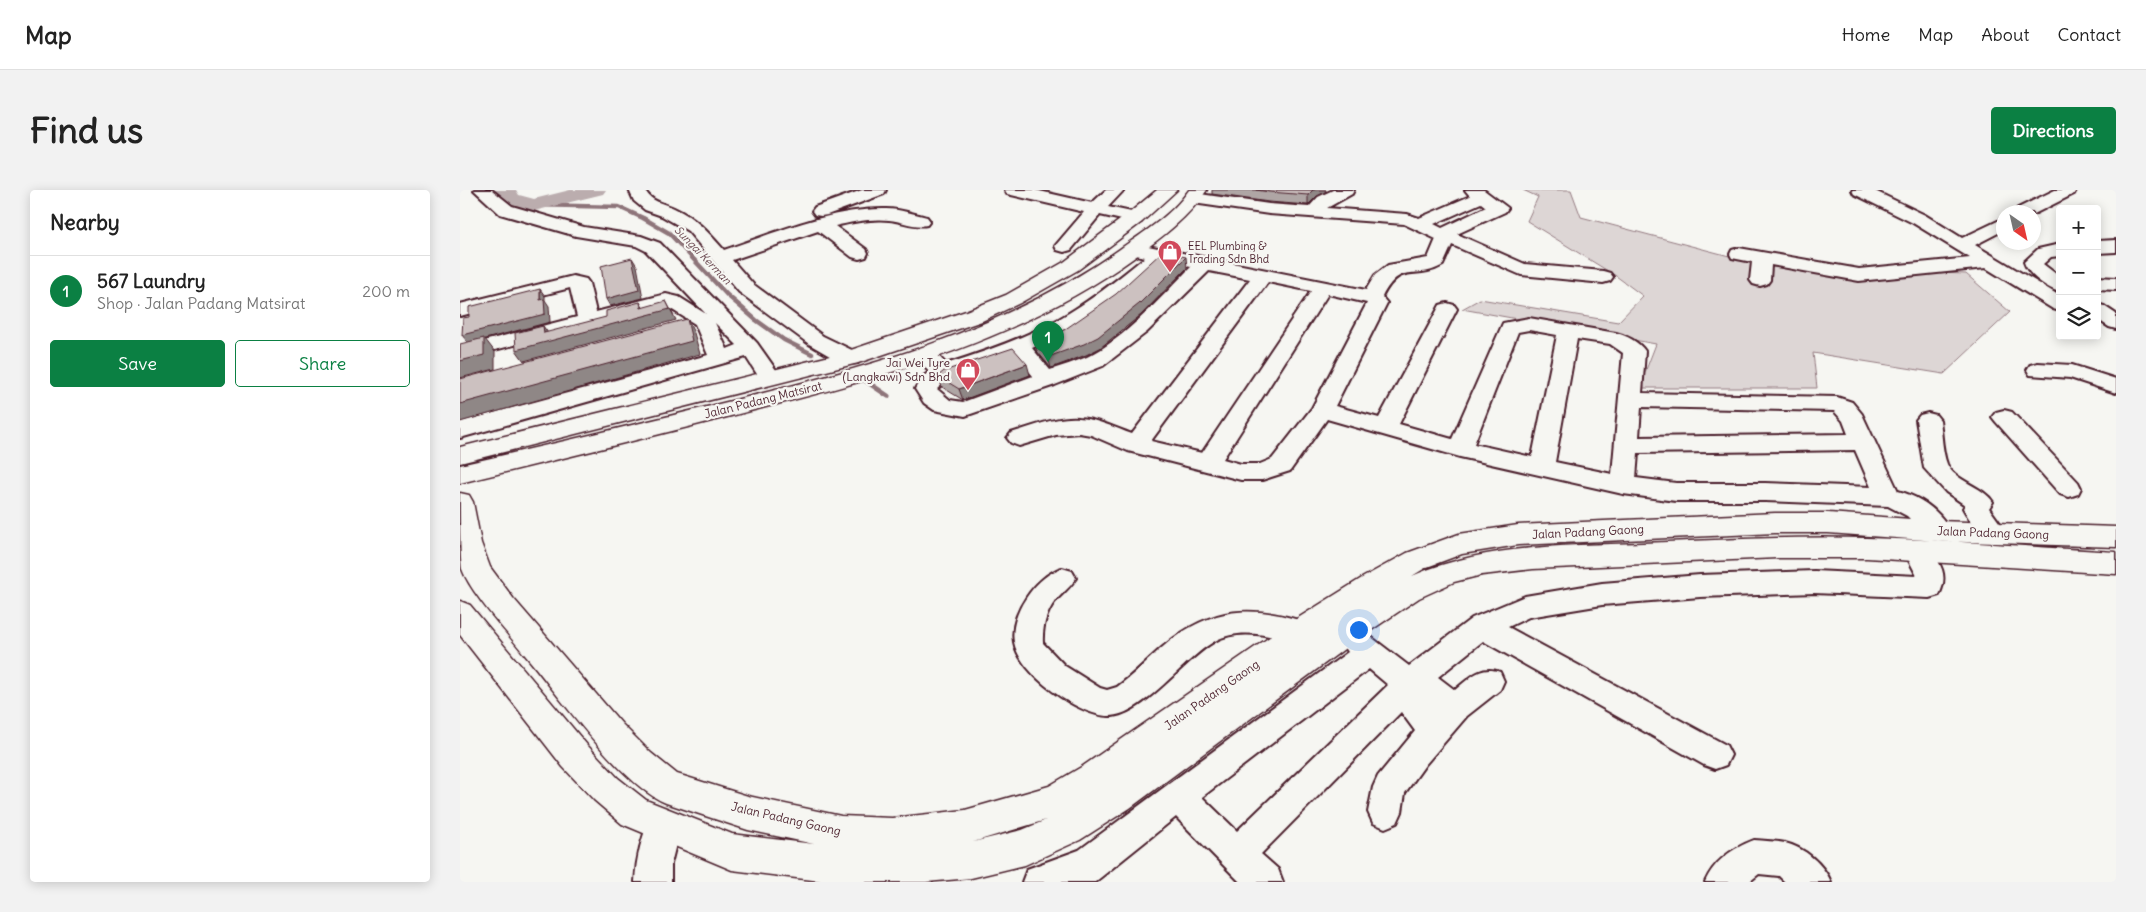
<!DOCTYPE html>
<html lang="en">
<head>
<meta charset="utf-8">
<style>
	body { margin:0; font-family:Delius,sans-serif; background:#f2f2f2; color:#222 }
	.controls { position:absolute; right:15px; top:15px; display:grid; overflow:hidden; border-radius:5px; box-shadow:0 2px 12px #0003 }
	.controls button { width:45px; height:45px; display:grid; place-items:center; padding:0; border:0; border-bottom:1px solid #e0e0e0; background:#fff; color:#222; font:25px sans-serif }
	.compass { position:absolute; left:1536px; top:15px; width:45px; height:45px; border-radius:50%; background:#fff; box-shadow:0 2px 12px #0003; rotate:146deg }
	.you { position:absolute; left:898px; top:439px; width:18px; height:18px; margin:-12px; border:4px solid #fff; border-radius:50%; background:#1a73e8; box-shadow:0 0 0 8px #1a73e833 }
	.badge { display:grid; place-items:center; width:32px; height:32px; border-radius:50%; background:#0b8043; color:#fff; font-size:16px; font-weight:700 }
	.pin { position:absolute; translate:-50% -41px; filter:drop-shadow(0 1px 2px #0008) }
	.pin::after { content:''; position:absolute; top:26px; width:18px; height:15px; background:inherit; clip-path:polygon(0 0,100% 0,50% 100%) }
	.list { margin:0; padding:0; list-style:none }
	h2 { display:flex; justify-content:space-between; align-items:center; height:65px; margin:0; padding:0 20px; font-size:21px }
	h2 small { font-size:16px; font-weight:400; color:#767676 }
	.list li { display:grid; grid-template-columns:32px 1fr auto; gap:15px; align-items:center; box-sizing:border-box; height:70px; padding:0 20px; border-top:1px solid #e0e0e0 }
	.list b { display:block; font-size:19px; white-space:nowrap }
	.list p { margin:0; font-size:16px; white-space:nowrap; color:#767676 }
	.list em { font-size:16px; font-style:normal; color:#767676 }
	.actions { display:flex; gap:10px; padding:15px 20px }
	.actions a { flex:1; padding:11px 0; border:1px solid #0b8043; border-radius:5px; text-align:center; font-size:18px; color:#0b8043 }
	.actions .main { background:#0b8043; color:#fff }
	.icon { flex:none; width:28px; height:28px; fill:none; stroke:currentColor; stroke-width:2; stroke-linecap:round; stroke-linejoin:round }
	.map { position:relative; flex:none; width:1656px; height:692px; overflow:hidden; border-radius:5px }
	header { display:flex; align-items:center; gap:30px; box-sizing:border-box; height:70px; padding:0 25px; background:#fff; border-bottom:1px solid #e0e0e0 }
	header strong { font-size:24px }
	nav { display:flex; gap:28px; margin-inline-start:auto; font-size:18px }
	.intro { display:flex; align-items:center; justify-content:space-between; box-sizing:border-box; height:120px; padding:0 30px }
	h1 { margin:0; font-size:35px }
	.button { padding:12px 22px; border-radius:5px; background:#0b8043; color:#fff; font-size:18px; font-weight:700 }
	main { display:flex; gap:30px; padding:0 30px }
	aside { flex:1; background:#fff; border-radius:5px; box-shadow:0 2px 12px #0003 }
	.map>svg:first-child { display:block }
</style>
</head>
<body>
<header>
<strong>Map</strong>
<nav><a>Home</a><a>Map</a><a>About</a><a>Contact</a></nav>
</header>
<div class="intro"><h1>Find us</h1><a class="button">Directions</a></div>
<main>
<aside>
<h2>Nearby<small></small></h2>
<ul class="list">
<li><span class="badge">1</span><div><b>567 Laundry</b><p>Shop · Jalan Padang Matsirat</p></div><em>200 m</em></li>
</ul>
<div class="actions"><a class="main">Save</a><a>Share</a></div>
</aside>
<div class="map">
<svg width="1656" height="692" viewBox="0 0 1656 692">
	<rect width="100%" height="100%" fill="#f6f6f2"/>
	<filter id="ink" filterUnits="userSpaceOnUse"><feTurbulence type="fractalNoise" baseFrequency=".02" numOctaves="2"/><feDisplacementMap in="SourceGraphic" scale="10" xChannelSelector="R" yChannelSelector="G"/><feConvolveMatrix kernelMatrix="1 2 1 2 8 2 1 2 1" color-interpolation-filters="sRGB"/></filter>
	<g filter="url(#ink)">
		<!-- green -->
		<path fill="#ddd6d5" stroke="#947a80" d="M1063 0H1111L1121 27 1311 77 1506 84 1550 122 1484 184 1353 163 1357 198H1179L1196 154 1002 119 1020 109 1158 132 1183 106 1156 86 1067 31 1078 7Z"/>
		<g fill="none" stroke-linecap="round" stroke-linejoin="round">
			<!-- stream-far1 -->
			<path stroke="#8e747a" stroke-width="4.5" d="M74 15 159 17 183 28 209 43 267 105 296 130 324 150 352 164"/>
			<!-- stream -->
			<path stroke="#8e747a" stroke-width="5" d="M403 189 428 206"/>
			<!-- river -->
			<path fill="#bbadae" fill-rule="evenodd" d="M35 0H56L59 5 74 9 110 0H146L143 4 74 21 44 15Z"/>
			<defs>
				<path id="minor" d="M14 0H32L52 16 124 37 181 46 200 53 297 153 321 187 318 192 310 194 302 192 286 167 0 248V232L248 165 235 134 206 116 137 134 135 136 124 137 0 169V157L117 127 110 98 0 126V114L113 86 126 89 129 93 136 122 206 104 219 107 246 124 186 61 176 56 116 46 40 24ZM255 133 277 155 267 159Z
					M169 0H185C191 12 203 13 214 18 236 28 248 42 264 60 315 43 371 18 426 19 440 19 454 24 467 27L470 31 467 35C455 38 442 31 429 30 411 28 392 32 375 36L406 59 408 63 406 67 399 69 392 67 358 41 272 70 293 94 363 146 398 163 401 168 398 173 390 174 382 173 349 154 279 102 228 41 202 26 185 20 174 11Z
					M402 0H426L424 4 367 25 361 26 355 25 352 21 355 17Z
					M545 0H575L632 13 646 0H664L648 17 681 24 684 28 681 32 675 33 640 25 611 60 604 62 597 60 595 56 624 22 547 4Z
					M873 0H894L892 4 867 18 947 24 959 28 1010 6 1005 0H1024L1048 18 1045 22 997 44 1065 74 1143 81 1150 83 1153 87 1150 91 1143 93 1061 85 992 55 983 75C954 92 942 69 922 107L927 113 875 216 919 228 980 115 987 113 994 115 997 119 939 234 992 249 1043 133 1069 128 1156 143C1166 145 1179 152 1185 161L1182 203 1377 207 1392 212 1402 224 1438 301C1460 307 1479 320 1491 341L1487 348 1478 351 1469 348 1447 326 1428 316 1305 311H1216L1163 304 1000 267 867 229 830 281 802 290H781L668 261 631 245 619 243 596 245 559 256 551 253 547 248 551 243C572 237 597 226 619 228 637 229 655 238 672 244L790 89 749 81 687 142 643 176 595 195 505 226 474 220 464 213 455 199 461 188 469 182 455 165 458 160C473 157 477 165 486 174 524 162 562 149 597 130 629 112 657 90 685 67L676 65 674 61 676 57 683 55 906 100 915 85 928 75 968 68 976 49 944 34 809 24 733 13 727 12 724 8 727 4 733 3 809 14 849 17 858 7ZM1021 13 1026 17 982 38 974 34ZM703 71 731 77C702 106 664 150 627 167 615 172 602 176 590 180L572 158C622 137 662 105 703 71ZM808 92 851 101 742 263 691 251ZM868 104 907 113 852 218 812 269 800 274H781L763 269ZM1069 140 1097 145 1072 267 1014 254 1058 142ZM1117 149 1150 154 1163 163 1152 284 1095 272ZM555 164 573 186 503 212 490 210 477 199 490 188ZM1181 217 1374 221 1383 231 1388 244 1179 247ZM1395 260 1411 297 1305 293H1216L1176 288 1178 263Z
					M1392 0H1413L1465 25 1502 48 1544 28V40L1515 55 1600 106V121L1593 119 1526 78 1399 91 1311 75 1310 90 1307 94 1300 96 1293 94 1290 90 1292 72 1272 68 1270 64 1272 60 1279 58 1399 79 1510 68 1453 33 1394 4Z
					M1595 0H1616L1614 4 1574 24V22H1555L1558 18Z
					M1656 50V62L1637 63V51Z
					M1600 54V66L1591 67 1583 74 1600 87V102C1586 98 1568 85 1564 72L1578 59Z
					M1637 87 1656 88V100L1637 99Z
					M1637 114 1644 116 1656 124V139L1649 137 1637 129Z
					M1578 173 1612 175 1656 189V203L1610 188 1570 185 1567 180 1570 175Z
					M1544 220 1552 222 1618 292 1621 298 1618 304 1609 307 1600 304 1536 232 1532 227 1536 222Z
					M1468 223 1476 225 1480 230C1482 244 1482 261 1487 274 1494 291 1523 296 1533 312L1529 318 1547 343 1543 350C1522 356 1513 335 1503 318L1505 315 1486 302 1464 278 1456 230 1460 225Z
					M1457 351 1466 354C1479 372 1490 383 1479 405L1469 408 1354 403 1240 407 1142 415 1069 427 1048 437 1266 555 1271 565 1266 575 1255 579 1244 575 1023 451 978 487 995 500C1010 488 1020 475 1040 482L1044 491 1040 500 1007 526 965 575 945 603 942 622 937 633 925 638 913 633 908 622 913 597 918 586 955 541 941 522 801 664 818 679 823 692H780L716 627 635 692H562L567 679 619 660 888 462 881 451 886 443 896 439 906 443 949 476 1012 428 1065 406 1142 393 1240 385 1354 381 1457 386 1444 361 1448 354ZM909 479 928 495 777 641 742 607Z
					M602 378 612 381 616 388C611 396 606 400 600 406 587 418 582 436 583 453L605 476 640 498 647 500 657 497C674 485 688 469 704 456 752 416 793 414 851 434L855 442 851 450C839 454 831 451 818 448 798 443 774 440 755 451 724 468 683 526 649 526 619 526 559 483 554 452 549 424 576 386 602 378Z
					M204 618 216 623 221 634 211 674V692H175C176 668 182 645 192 623Z
					M1294 650C1304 651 1315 651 1325 653 1344 657 1364 675 1371 692H1325L1319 686 1299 684 1289 692H1245C1254 671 1273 658 1294 650Z"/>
				<path id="major" d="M697 0H717L682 32 618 80 560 113 522 131 398 173 0 273V257L382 163 506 121 546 105 604 72 668 24Z
					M729 0H747C728 28 702 47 675 67 563 148 431 185 298 219 199 245 100 269 0 293V275C90 255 181 233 271 211 407 178 544 141 660 59 684 42 712 25 729 0Z
					M0 303 9 305 13 312 21 353 30 377 53 408 162 534 191 563 217 584 288 606 381 626 432 628 505 620 589 596 623 576 830 433 902 388 947 363 999 344 1058 335 1315 323H1368L1478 331 1656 337V357L1478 351 1368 343H1315L1058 355 1002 364 967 377 952 386C1026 354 1104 356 1183 353 1257 350 1332 346 1406 348 1490 350 1573 357 1656 362V384L1407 368H1317L1073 379 1022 385 994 392 959 408 895 451 670 618 620 650 565 675 511 688 466 692H369L272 680 162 634 134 610 103 577 0 445V411L10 415 127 555 158 588 186 610 272 644 354 654 288 640 206 613C162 596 97 503 65 465 48 443 11 404 2 379 0 363 0 321 0 303ZM586 630 562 640 513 652Z"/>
			</defs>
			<!-- minor casing -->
			<use href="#minor" stroke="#4a1f2b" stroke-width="4"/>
			<!-- major casing -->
			<use href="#major" stroke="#4a1f2b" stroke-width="3"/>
			<!-- minor -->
			<use href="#minor" fill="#f6f6f2" fill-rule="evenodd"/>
			<!-- major -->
			<use href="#major" fill="#f6f6f2" fill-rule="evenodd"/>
		</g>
		<!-- wall -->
		<path fill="#afa6a5" stroke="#4a1f2b" d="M752 0H866L865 2 857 6 848 15 809 12 752 4Z
			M727 78 681 125 640 158 626 165 591 178 577 161 575 150 604 140Z
			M570 185 503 210 482 197 478 186Z"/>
		<!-- shaded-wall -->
		<path fill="#8f8786" stroke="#4a1f2b" d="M853 0H866L865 2 857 6 848 15V5Z
			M726 67 727 78 681 125 640 158 626 165 591 178 588 167Z
			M172 68 177 76 183 108 150 116 146 109Z
			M80 99 85 106V110L89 116 90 132 25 149 35 162V179L0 188V171L8 153 2 145 80 110Z
			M206 111 216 130 64 171 56 160 84 143 83 136 91 147 181 118 180 112 186 123Z
			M227 129 234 143 240 164 0 232V214Z
			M567 174 570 185 503 210 499 199Z"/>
		<!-- building -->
		<path fill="#ccc1c0" stroke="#4a1f2b" d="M796 0H853L848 5 809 2Z
			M702 62 726 67 679 114 638 147 624 154 588 167 575 150 604 140 656 104Z
			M172 68 179 100 146 109 141 76Z
			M80 99V110L84 109 85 124 2 145 3 128 9 127V117Z
			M206 111 210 119 56 160 55 143 83 136 84 143 146 127V121L180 112 181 118Z
			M227 129 232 151 0 214V189Z
			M24 148V165L0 171V154Z
			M553 158 567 174 499 199 478 186 484 181Z"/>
	</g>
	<!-- icons -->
	<defs>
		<symbol id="shop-pin" viewBox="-11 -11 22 30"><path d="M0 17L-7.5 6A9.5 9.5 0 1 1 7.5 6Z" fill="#d1495b" stroke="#f6f6f2"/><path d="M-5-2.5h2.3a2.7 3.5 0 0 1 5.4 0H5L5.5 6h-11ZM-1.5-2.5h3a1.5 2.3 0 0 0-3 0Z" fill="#fff"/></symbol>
	</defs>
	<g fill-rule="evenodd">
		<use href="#shop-pin" x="696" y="48" width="28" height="38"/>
		<use href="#shop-pin" x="494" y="166" width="28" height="38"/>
	</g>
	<g text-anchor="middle" stroke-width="4.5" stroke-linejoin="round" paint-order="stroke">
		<!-- far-poi labels -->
		<g font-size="11" fill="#4a1f2b" stroke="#f6f6f2" text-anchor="start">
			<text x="728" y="60">EEL Plumbing &amp;<tspan x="728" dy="13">Trading Sdn Bhd</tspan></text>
		</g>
		<!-- far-water labels -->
		<g font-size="11" font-style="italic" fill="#6c4a52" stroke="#f6f6f2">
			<text transform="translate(243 65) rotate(46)" y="4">Sungai Kerman</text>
		</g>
		<!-- poi labels -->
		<g font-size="12" fill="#4a1f2b" stroke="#f6f6f2" text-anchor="end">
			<text x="490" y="177">Jai Wei Tyre<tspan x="490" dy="14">(Langkawi) Sdn Bhd</tspan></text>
		</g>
		<!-- street labels -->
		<g font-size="12" fill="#4a1f2b" stroke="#f6f6f2">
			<text transform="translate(303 210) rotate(-14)" y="4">Jalan Padang Matsirat</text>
			<text transform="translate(1128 342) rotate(-3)" y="4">Jalan Padang Gaong</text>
			<text transform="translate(1533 343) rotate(2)" y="4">Jalan Padang Gaong</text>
			<text transform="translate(752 505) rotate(-35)" y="4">Jalan Padang Gaong</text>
			<text transform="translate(326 629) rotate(13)" y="4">Jalan Padang Gaong</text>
		</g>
	</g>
</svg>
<div class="controls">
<button>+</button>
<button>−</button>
<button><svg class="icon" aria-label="layers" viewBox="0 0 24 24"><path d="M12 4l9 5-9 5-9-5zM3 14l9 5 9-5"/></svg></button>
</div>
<svg class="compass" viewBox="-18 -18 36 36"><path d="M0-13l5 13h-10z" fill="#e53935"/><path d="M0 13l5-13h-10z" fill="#767676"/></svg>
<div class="you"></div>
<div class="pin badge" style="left:588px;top:172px">1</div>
</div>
</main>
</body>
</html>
